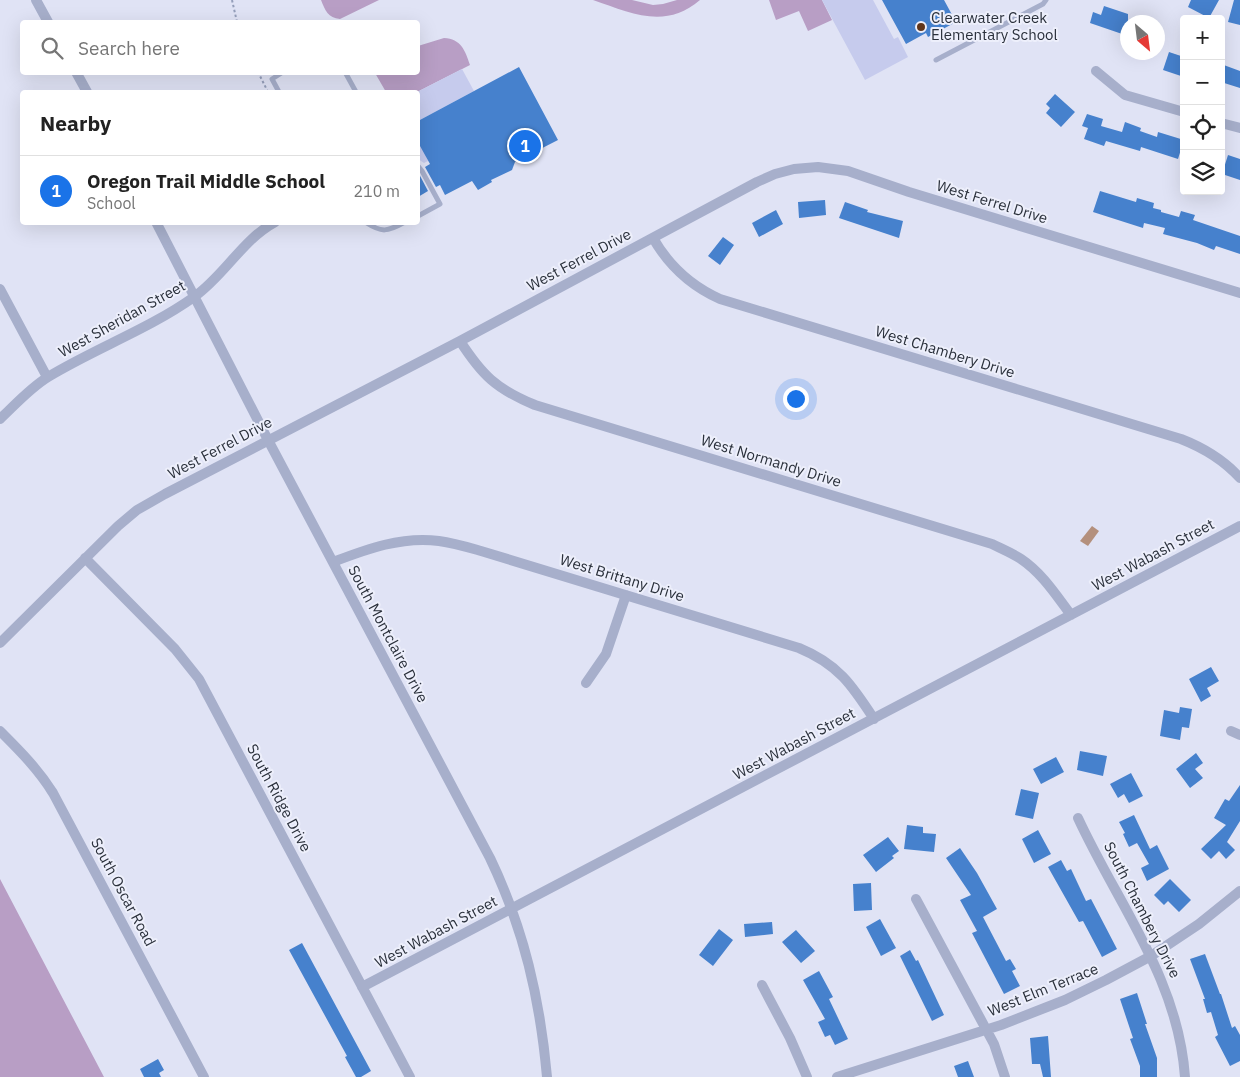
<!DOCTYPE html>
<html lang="en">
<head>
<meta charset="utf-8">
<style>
	body { margin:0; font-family:"IBM Plex Sans",sans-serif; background:#f2f2f2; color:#222 }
	.controls { position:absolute; right:15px; top:15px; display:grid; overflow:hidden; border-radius:5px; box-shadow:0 5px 20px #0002 }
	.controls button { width:45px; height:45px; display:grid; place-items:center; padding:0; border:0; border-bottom:1px solid #e0e0e0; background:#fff; color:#222; font:25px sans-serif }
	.compass { position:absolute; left:1120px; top:15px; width:45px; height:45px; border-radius:50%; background:#fff; box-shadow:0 5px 20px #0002; rotate:152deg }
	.you { position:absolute; left:795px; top:398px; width:18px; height:18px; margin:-12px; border:4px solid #fff; border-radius:50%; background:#1a73e8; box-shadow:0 0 0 8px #1a73e833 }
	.badge { display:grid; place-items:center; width:32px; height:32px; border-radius:50%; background:#1a73e8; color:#fff; font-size:16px; font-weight:700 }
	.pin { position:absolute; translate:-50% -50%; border:2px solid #fff; box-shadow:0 1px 5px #0006 }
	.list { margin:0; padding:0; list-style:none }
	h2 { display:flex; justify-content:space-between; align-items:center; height:65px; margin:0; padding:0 20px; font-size:21px }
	h2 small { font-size:16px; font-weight:400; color:#767676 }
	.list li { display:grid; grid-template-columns:32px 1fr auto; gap:15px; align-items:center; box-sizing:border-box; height:70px; padding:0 20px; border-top:1px solid #e0e0e0 }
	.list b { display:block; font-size:19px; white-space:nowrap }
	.list p { margin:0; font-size:16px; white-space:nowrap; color:#767676 }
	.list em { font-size:16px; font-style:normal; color:#767676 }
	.icon { flex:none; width:28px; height:28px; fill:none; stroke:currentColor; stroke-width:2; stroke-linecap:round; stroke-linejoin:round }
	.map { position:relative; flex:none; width:1240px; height:1077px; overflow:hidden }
	.search { position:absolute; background:#fff; box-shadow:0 5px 20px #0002; left:20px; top:20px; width:400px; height:55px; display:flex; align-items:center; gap:12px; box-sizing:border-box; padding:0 18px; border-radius:5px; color:#767676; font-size:19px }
	.panel { position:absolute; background:#fff; box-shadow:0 5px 20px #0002; left:20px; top:90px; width:400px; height:135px; border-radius:5px }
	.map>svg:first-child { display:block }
</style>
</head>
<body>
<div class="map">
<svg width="1240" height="1077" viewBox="0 0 1240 1077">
	<rect width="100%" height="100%" fill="#e0e3f5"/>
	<!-- green -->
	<path fill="#b89ec5" d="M321 0H379L340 19C328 18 325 10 321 0Z
		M593 0H632L653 5 663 4 677 0H700C665 30 631 13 593 0Z
		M769 0H822L832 20 808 31 799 11 776 20Z
		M444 38C461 39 465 50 470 65L417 92H386L375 73 418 72V46Z
		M0 879 104 1077H0Z"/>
	<!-- plaza -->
	<path fill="#c6cbed" d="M822 0H873L894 39 898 37 908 57 865 80Z
		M462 69 474 91 418 121 417 92Z
		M418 144 419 147 422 145 428 161 424 163 418 159Z"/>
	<!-- water -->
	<path fill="#b4907d" d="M1092 526 1099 531 1088 546 1080 541Z"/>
	<!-- building -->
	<path fill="#4681cd" d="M882 0H944L956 22 928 37 926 33 906 44Z
		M1191 0H1219L1209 18 1188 7Z
		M1234 0H1240V25L1228 22Z
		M1104 6 1128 14V36L1090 23 1093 12 1101 15Z
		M1169 52 1184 57V77L1163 70Z
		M1221 64 1240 71V88L1221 82Z
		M519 67 558 140 515 162 512 170 491 180 492 182 478 190 472 181 445 195 440 185 436 187 425 167 430 164 420 146 418 148V121Z
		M1055 94 1075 112 1061 127 1046 113 1050 108 1046 104Z
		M1087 114 1103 119 1101 126 1122 132 1125 122 1141 128 1140 131 1157 137 1158 132 1184 140 1178 159 1141 147 1140 151 1106 141 1104 146 1084 139 1088 128 1082 126Z
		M1228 155 1240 159V180L1222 174Z
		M418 172 428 191 418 197Z
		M1100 191 1136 202 1137 198 1154 203 1153 208 1161 210V212L1179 217 1181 211 1195 215 1193 220 1240 236V254L1216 246 1214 250 1197 243 1163 234 1165 228 1144 223 1143 228 1093 212Z
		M825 200 826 215 799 218 798 202Z
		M845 202 868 210 867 212 903 221 899 238 839 218Z
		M776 210 783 224 759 237 752 223Z
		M723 237 734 245 720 265 708 256Z
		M1211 667 1219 681 1207 688 1211 696 1201 702 1189 679Z
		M1180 707 1192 709 1189 728 1182 727 1180 740 1160 736 1164 710 1179 713Z
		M1080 751 1107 756 1103 776 1077 770Z
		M1196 753 1203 763 1195 769 1203 778 1190 788 1176 769Z
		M1056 757 1064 772 1041 784 1033 769Z
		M1131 773 1143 796 1129 803 1124 794 1118 798 1110 784Z
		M1240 785V821L1227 842 1235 850 1226 859 1219 851 1211 859 1201 849 1226 825 1214 818 1225 799 1229 801Z
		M1021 789 1039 793 1033 819 1015 815Z
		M1134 815 1150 849 1157 845 1169 869 1147 881 1141 868 1149 864 1137 843 1129 847 1123 834 1125 833 1119 822Z
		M907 825 923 827V833L936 834 934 852 904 849Z
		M1038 830 1051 854 1034 863 1022 839Z
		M888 837 899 851 892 856 894 858 876 872 863 855Z
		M960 848 977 873 997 909 983 917 1006 961 1010 959 1016 969 1012 971 1020 986 1004 994 972 933 977 931 960 900 971 895 946 858Z
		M1061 860 1067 871 1071 869 1086 901 1091 899 1117 949 1102 957 1083 921 1079 922 1048 867Z
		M1170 879 1191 900 1179 912 1168 901 1164 905 1154 895Z
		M871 883 872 910 854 911 853 884Z
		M880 919 896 948 881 956 866 927Z
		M772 922 773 934 745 937 744 924Z
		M719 929 733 940 713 966 699 955Z
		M796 930 815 951 801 963 782 942Z
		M302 943 371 1071 361 1077H356L345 1057 347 1056 289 950Z
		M910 950 916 961 918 960 944 1015 932 1021 900 956Z
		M1205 954 1220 994H1221L1232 1028 1235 1026 1240 1035V1061L1230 1066 1215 1037 1218 1035 1211 1012 1207 1013 1203 999H1205L1190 959Z
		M819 971 833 997 829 999 848 1039 835 1045 830 1035 825 1037 818 1022 825 1019 803 980Z
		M1137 993 1147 1024H1145L1157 1058V1077H1140V1066L1130 1039 1133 1038 1120 999Z
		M1048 1036 1051 1077H1043L1040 1064H1032L1030 1038Z
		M158 1059 164 1070 159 1073 161 1077H144L140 1069Z
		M968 1061 974 1077H958L954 1066Z"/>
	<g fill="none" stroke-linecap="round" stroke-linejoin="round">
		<!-- path -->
		<path stroke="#949eba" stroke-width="2" stroke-dasharray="2.5 2.5" stroke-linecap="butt" d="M232 0 237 22
			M258 72 268 92"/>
		<!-- lane -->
		<path stroke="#a7afcb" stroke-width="5" d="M936 60 1043 4 1046 0
			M345 72 356 92
			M279 92 272 79 283 72
			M418 166 422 171 440 204 418 216
			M365 222C382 233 387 232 405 222"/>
		<!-- street -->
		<path stroke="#a7afcb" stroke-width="10" d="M36 0 48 22
			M1096 71 1125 95 1184 112
			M76 72 87 92
			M1221 123 1240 128
			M156 222 268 440 490 858C524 929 540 999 547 1077
			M653 238C669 266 691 286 720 299L1181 439C1204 448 1223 459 1240 478
			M0 289 47 377
			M460 341C482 375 496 389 535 405L992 544C1002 549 1012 553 1021 559 1042 573 1056 595 1071 615
			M0 419C15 405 30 388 48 377 96 348 149 329 194 297 225 275 242 240 275 222
			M85 558 175 649 199 679 410 1077
			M333 562C367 549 402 536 439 541 454 543 467 547 481 551L799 648C838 664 852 685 874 719
			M0 643 118 526 137 510 165 494 460 341 757 182 775 174 794 169 818 167 848 171 909 192 1240 293
			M586 683 606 654 626 595
			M0 731C20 751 38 769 53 793L204 1077
			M1231 731 1240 735
			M1078 818C1118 905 1178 978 1185 1077
			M916 899 994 1044 1005 1077
			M762 985 790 1038 807 1077
			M362 987 1240 526
			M837 1077 1001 1025 1065 1000 1106 980 1151 956 1199 924 1240 891"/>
	</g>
	<!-- markers -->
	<circle fill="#60361c" stroke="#edeffb" stroke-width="2" cx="921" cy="27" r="5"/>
	<g text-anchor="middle" stroke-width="4" stroke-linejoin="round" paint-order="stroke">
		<!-- poi labels -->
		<g font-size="15" fill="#2a303b" stroke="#edeffb" text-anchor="start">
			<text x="931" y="23">Clearwater Creek<tspan x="931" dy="17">Elementary School</tspan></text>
		</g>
		<!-- street labels -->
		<g font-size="15" fill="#2a303b" stroke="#edeffb">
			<text transform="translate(992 202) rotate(17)" y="5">West Ferrel Drive</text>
			<text transform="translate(579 260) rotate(-28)" y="5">West Ferrel Drive</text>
			<text transform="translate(122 319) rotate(-29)" y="5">West Sheridan Street</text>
			<text transform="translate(945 352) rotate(17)" y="5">West Chambery Drive</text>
			<text transform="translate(220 448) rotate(-28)" y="5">West Ferrel Drive</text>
			<text transform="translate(771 461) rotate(17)" y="5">West Normandy Drive</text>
			<text transform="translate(1153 555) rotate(-28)" y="5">West Wabash Street</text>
			<text transform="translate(622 578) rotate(17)" y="5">West Brittany Drive</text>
			<text transform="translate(388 634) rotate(62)" y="5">South Montclaire Drive</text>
			<text transform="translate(794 744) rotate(-28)" y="5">West Wabash Street</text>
			<text transform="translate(279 798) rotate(62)" y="5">South Ridge Drive</text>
			<text transform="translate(123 892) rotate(62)" y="5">South Oscar Road</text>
			<text transform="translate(1142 910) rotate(63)" y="5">South Chambery Drive</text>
			<text transform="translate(436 932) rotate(-28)" y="5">West Wabash Street</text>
			<text transform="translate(1043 990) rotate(-22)" y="5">West Elm Terrace</text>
		</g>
	</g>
</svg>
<div class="controls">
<button>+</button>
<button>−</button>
<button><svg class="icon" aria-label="locate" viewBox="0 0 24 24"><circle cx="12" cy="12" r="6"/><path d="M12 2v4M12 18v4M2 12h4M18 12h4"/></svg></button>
<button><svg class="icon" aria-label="layers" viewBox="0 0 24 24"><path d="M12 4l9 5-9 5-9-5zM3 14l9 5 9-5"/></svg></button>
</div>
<svg class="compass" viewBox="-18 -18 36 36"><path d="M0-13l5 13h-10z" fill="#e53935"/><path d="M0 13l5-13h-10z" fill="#767676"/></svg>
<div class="you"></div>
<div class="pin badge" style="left:525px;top:146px">1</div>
<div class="search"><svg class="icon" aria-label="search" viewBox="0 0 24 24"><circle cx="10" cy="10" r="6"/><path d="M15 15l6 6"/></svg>Search here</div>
<section class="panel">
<h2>Nearby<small></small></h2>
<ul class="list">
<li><span class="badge">1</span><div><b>Oregon Trail Middle School</b><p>School</p></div><em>210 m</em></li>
</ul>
</section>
</div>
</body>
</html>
